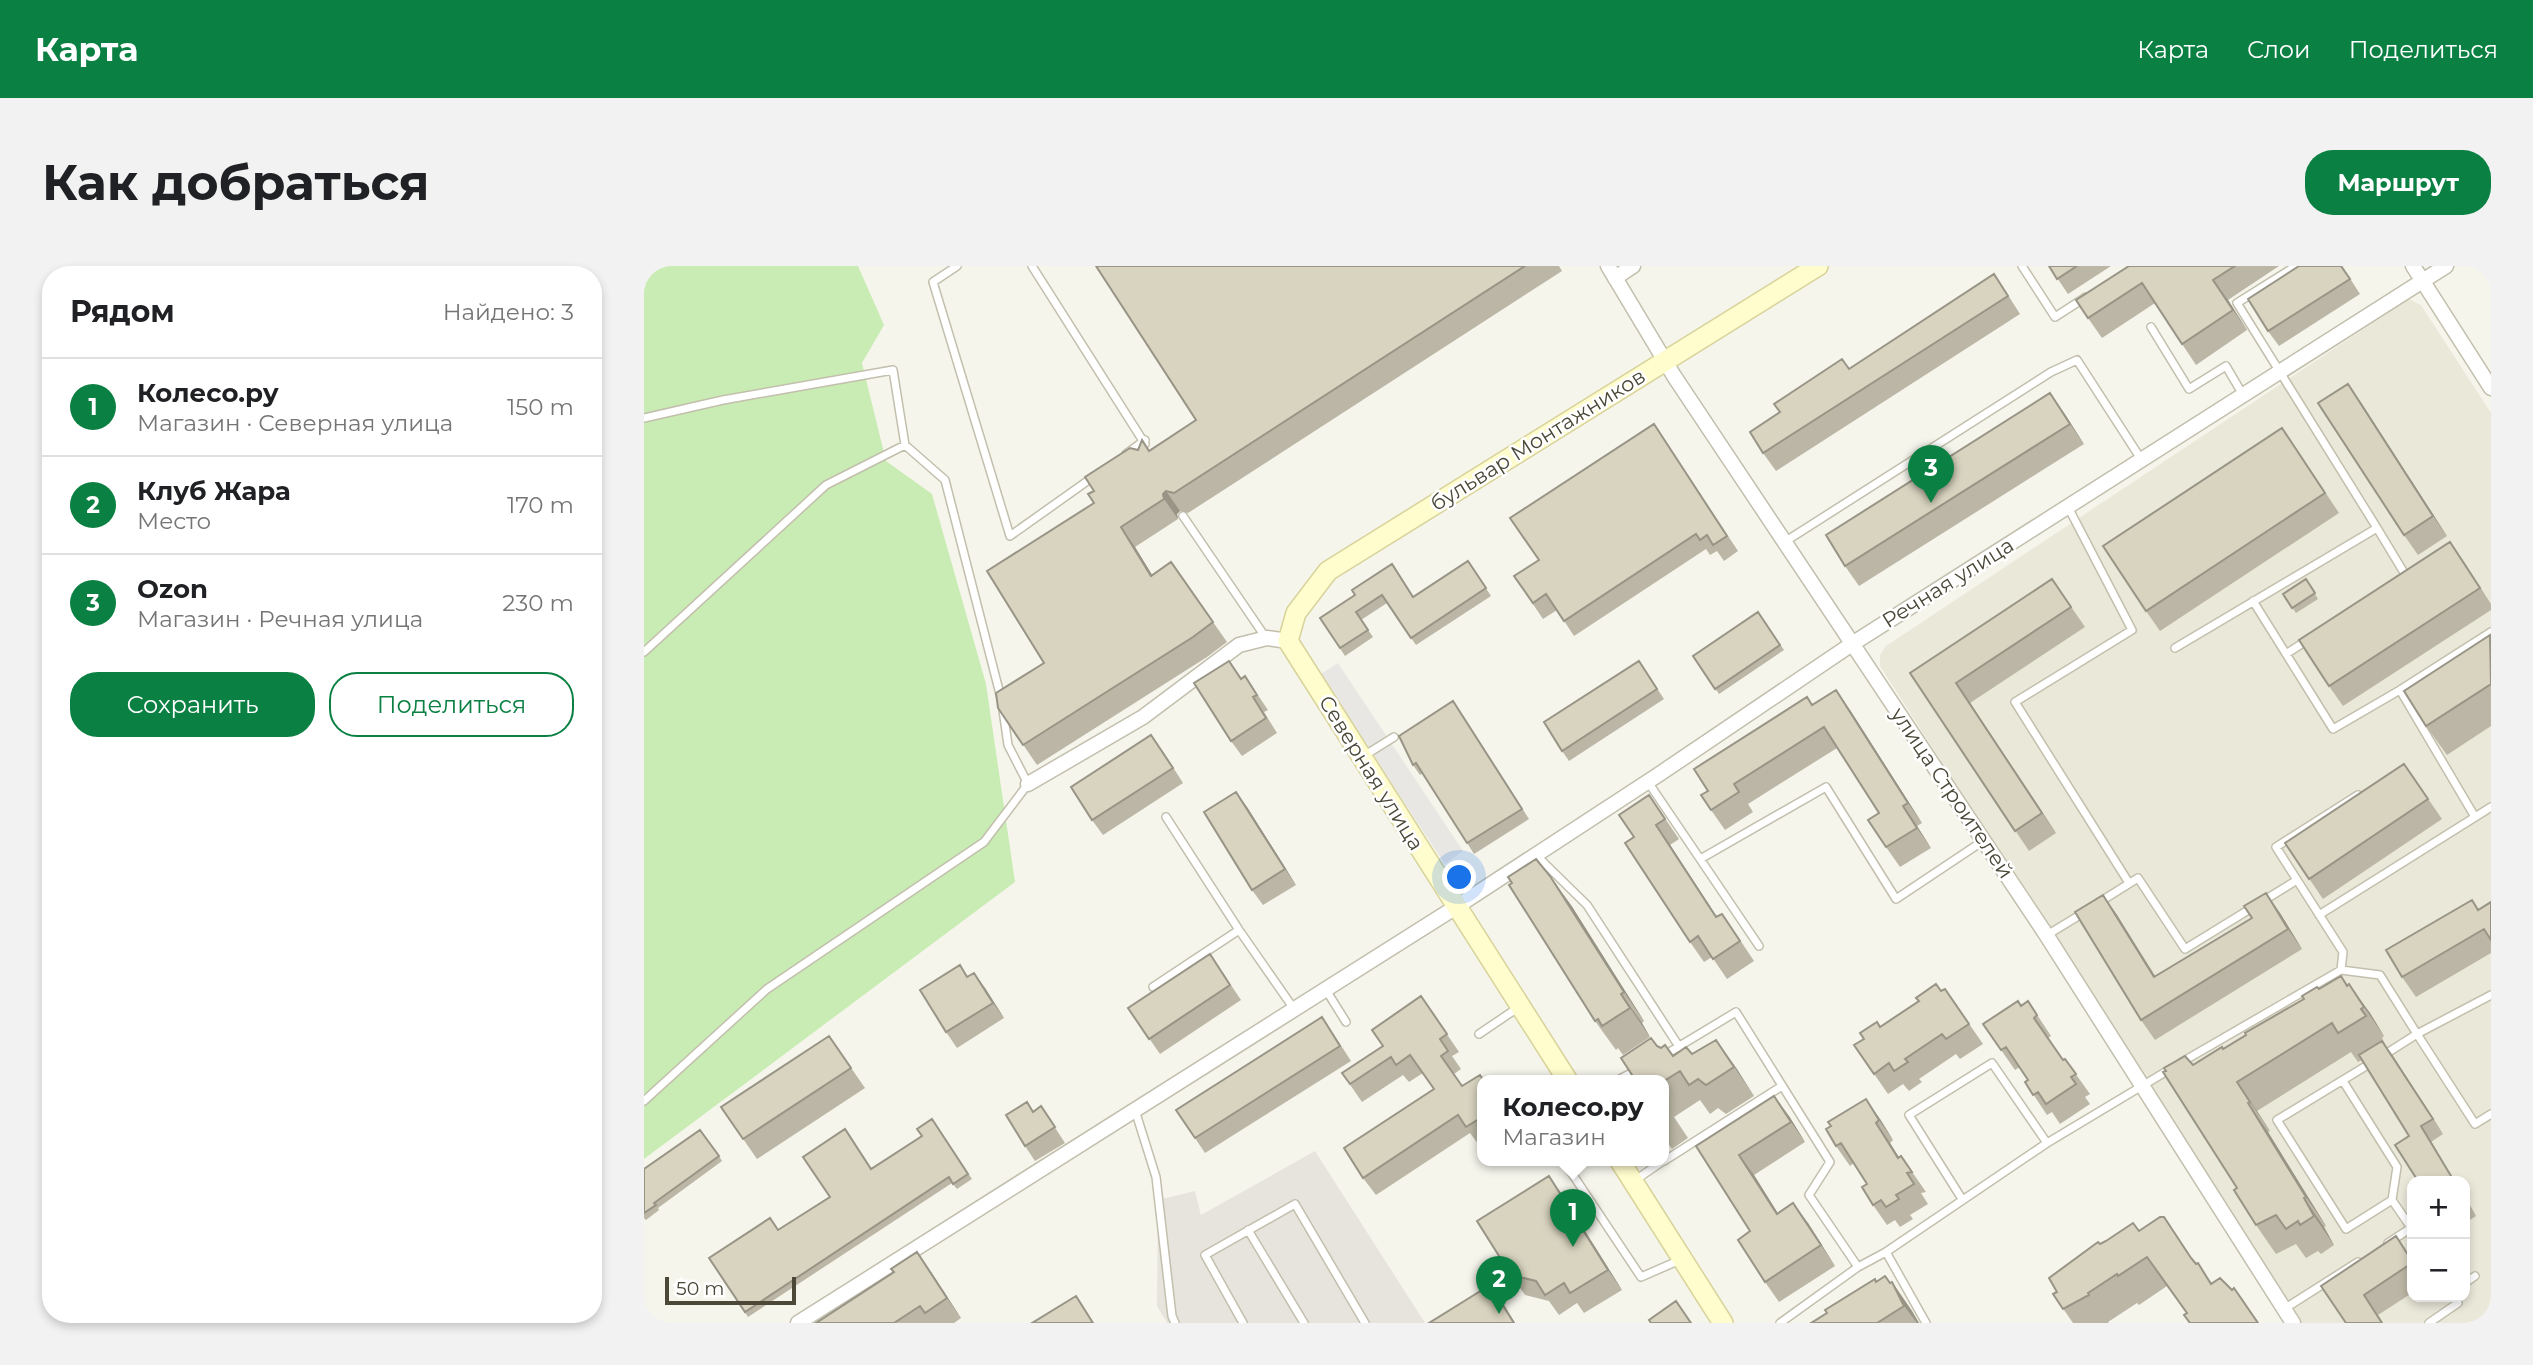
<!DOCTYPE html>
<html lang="ru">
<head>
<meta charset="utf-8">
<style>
	body { margin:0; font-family:Montserrat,sans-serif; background:#f2f2f2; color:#202124 }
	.controls { position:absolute; right:21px; bottom:21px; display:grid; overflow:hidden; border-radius:14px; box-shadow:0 4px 10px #0003 }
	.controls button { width:63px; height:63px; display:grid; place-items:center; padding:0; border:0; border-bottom:2px solid #e0e0e0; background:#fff; color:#202124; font:35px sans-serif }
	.scale { position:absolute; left:21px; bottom:18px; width:131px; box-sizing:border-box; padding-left:7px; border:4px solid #4b4838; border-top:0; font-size:19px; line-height:24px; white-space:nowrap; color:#4b4838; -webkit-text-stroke:5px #fff; paint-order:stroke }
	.you { position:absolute; left:816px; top:612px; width:24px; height:24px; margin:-18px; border:5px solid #fff; border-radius:50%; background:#1a73e8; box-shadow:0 0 0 10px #1a73e833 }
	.badge { display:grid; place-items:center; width:46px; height:46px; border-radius:50%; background:#0b8043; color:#fff; font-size:23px; font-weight:700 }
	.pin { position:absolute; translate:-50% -58px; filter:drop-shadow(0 2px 4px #0008) }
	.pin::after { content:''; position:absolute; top:37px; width:24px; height:21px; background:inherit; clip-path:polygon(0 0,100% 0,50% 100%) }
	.popup { position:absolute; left:833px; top:809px; width:192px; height:91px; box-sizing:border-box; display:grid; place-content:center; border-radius:14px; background:#fff; filter:drop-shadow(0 2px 5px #0005); font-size:23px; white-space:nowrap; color:#757577 }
	.popup b { font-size:26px; color:#202124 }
	.popup::after { content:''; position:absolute; left:50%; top:100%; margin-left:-14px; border:14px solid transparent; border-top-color:#fff }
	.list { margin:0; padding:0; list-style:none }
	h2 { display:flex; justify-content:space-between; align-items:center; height:91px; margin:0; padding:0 28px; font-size:30px }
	h2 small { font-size:23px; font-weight:400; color:#757577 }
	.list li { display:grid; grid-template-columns:46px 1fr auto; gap:21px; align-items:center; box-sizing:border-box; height:98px; padding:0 28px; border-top:2px solid #e0e0e0 }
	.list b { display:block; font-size:26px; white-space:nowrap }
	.list p { margin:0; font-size:23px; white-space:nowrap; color:#757577 }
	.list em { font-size:23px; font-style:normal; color:#757577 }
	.actions { display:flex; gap:14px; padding:21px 28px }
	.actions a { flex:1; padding:16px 0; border:2px solid #0b8043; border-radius:28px; text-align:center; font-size:24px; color:#0b8043 }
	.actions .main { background:#0b8043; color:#fff }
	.map { position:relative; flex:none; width:1847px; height:1057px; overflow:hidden; border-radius:28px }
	header { display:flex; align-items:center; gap:42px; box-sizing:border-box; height:98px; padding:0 35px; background:#0b8043; color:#fff }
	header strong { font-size:33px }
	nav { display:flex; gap:38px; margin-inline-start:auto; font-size:24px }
	.intro { display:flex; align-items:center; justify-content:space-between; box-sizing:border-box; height:168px; padding:0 42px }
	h1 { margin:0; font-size:49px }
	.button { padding:18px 32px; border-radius:28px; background:#0b8043; color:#fff; font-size:24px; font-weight:700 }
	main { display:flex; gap:42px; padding:0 42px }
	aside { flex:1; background:#fff; border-radius:28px; box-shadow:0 4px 10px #0003 }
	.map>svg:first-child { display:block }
</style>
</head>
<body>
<header>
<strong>Карта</strong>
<nav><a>Карта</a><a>Слои</a><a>Поделиться</a></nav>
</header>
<div class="intro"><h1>Как добраться</h1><a class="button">Маршрут</a></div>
<main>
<aside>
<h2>Рядом<small>Найдено: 3</small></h2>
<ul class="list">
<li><span class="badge">1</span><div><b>Колесо.ру</b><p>Магазин · Северная улица</p></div><em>150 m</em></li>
<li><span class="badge">2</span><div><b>Клуб Жара</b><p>Место</p></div><em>170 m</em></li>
<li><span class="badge">3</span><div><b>Ozon</b><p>Магазин · Речная улица</p></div><em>230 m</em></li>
</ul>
<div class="actions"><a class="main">Сохранить</a><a>Поделиться</a></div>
</aside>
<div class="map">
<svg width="1847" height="1057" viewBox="0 0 1847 1057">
	<rect width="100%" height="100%" fill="#f6f5ec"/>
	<!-- residential -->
	<path fill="#eae8d9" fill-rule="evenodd" d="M1765 33 1777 39 1847 147V1057H1656L1236 400V389L1242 380ZM1768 915H1821V1031H1768Z"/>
	<!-- industrial -->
	<path fill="#e6e4dd" d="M671 885 781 1057H523L513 1040 514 934 551 925 557 949Z"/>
	<!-- green -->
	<path fill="#c8ecb3" d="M0 0H214L240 59 218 97 242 195 288 228 342 418 371 616 0 893Z"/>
	<!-- parking -->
	<path fill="#e8e7e3" d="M694 397 819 585 801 598 675 409Z"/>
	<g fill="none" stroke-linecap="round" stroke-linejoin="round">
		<defs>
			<path id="lane" d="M313 0 289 16 366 270 449 211
				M388 0 501 178
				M1378 0 1411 51 1442 31
				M1507 61 1545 123 1582 100 1599 129
				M0 152 79 134 249 104 261 179
				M482 188 501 174
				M1424 241 1488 364 1371 436 1485 617
				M539 250 622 372
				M1733 262 1762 310 1760 311
				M1142 275 1407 106 1433 94 1497 193
				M1609 335 1689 463 1756 424 1831 551
				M1531 382 1733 262 1593 37 1652 0
				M0 386 182 219 261 179 301 214 357 432
				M1642 388 1665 373
				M1756 424 1847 366
				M718 491 750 471
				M1004 516 1115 680
				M522 551 595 664 650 743
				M892 589 943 639 1036 782
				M1058 592 1182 521 1252 633 1339 575
				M1653 614 1632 581 1714 529
				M1454 637 1494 612 1541 683 1653 614 1699 686 1697 704
				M1675 649 1847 541
				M1403 669 1441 646
				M509 721 595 664
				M682 724 702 756
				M1847 729 1773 768 1831 858 1847 848
				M835 768 875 741
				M1019 790 1092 746 1186 896 1165 929 1214 1001
				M1538 796 1697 704 1736 709 1773 768 1740 789
				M1727 797 1633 854 1702 963 1748 934 1768 963
				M972 815 993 804
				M1699 815 1753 901 1748 934
				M0 835 123 723 340 576 384 518 364 479 359 444
				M491 844 512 911 528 1050 531 1057
				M923 895 921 897 997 1011 1036 994
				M1020 895 1138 820
				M990 915 1019 895
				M1318 933 1265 849 1348 797 1403 877
				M604 964 660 1057
				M1744 977 1767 962
				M1242 986 1282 1057
				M1821 1017 1831 1010
				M1640 1043 1714 996
				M599 1057 561 989 651 938 721 1057
				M1136 1057 1214 1001 1242 986 1403 877 1528 802
				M1785 1057 1814 1037 1811 1031"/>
			<path id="street" d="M964 0 1030 110 1403 670 1649 1057
				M1769 0 1847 122
				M971 12 989 0
				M384 518 499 451 595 379 623 372 644 375
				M154 1057 812 641 1014 509 1208 378 1802 0"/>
			<path id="secondary" d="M924 815 644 375 652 347 684 305 1174 0
				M976 895 1079 1057"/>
		</defs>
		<!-- lane casing -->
		<use href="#lane" stroke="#c3bfad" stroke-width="10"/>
		<!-- street casing -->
		<use href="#street" stroke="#c3bfad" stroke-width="17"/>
		<!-- secondary casing -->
		<use href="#secondary" stroke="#d8d39a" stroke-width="22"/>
		<!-- lane -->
		<use href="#lane" stroke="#fff" stroke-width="7"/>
		<!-- street -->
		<use href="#street" stroke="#fff" stroke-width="14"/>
		<!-- secondary -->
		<use href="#secondary" stroke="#fffccd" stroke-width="19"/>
	</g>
	<!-- wall -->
	<path fill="#bbb6a5" d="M452 0H915L918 5 544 247 536 245 533 248 534 253 491 281 508 309 527 296 583 376 563 391 393 499 354 442 400 397 450 237V225L494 184H505L552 154Z
		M1405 0H1467L1424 28Z
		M1485 0H1635L1584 34 1603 64 1552 99 1511 37 1458 72 1444 52Z
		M1655 0H1698L1716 28 1635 80 1624 65Z
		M1362 26 1376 48 1132 205 1119 187 1205 103Z
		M1704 118 1803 270 1774 289 1760 269Z
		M1420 147 1440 178 1215 320 1201 300Z
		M1010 158 1094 285 1080 295 1073 285 1066 289 1062 283 930 370 913 344 899 353 870 310 895 294Z
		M1652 182 1695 247 1516 365 1502 345Z
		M1806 276 1847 338V344L1699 440 1685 420Z
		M824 295 847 330 772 379 743 337 717 354 729 371 701 390 676 352 711 329 770 331Z
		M1408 313 1441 361 1326 437 1412 567 1385 585 1266 407Z
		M1662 313 1674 333 1652 347 1639 328Z
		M1114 346 1140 384 1075 428 1049 390Z
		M1847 370V460L1803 489 1782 460Z
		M995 395 1020 433 925 495 918 485Z
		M601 410 624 444 620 446 633 467 598 490 587 475 597 413Z
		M809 435 885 553 830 588 779 507 776 509 769 499Z
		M1168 439 1206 444 1278 557 1273 560 1287 582 1256 601 1242 581 1235 547 1193 482 1104 538 1109 546 1081 564 1067 544 1064 525Z
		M518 484 539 517 459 569 448 554Z
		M1760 498 1798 553 1679 633 1641 577Z
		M1005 529 1035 573 1026 579 1073 651 1092 668 1110 695 1083 713 1068 691 1060 696 1046 676 990 571Z
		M603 541 652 619 619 639 608 624Z
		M1459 629 1473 649 1512 711 1636 647 1658 683 1511 774 1497 754Z
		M1847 636V687L1772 731 1758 711 1835 643Z
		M927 639 1000 755 998 757 1006 771 979 789 974 782 972 784 951 755Z
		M566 688 597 734 516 788 484 742Z
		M1697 710 1726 747 1740 770 1738 772 1742 780 1799 868 1787 876 1811 915H1774L1765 870 1718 794 1714 796 1707 786 1613 845 1626 865 1624 866 1682 960 1680 961 1690 979 1677 988 1674 985 1662 992 1652 978 1632 988 1612 959 1593 922 1580 783Z
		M324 711 341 722 360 752 313 782 302 766Z
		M1301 723 1339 778 1316 793 1312 788 1275 813 1278 816 1265 825 1259 818 1244 828 1210 779 1236 761Z
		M777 730 815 786 808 790 817 803 810 808 818 820 838 815V877L835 879 826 867 732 929 719 912 790 823 779 807 765 816 759 809 718 836 698 807 739 780Z
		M1384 735 1407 770 1404 772 1419 794 1421 793 1446 828 1441 831 1446 838 1416 858 1408 846 1403 849 1381 816 1384 814 1376 801 1371 804 1339 758Z
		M689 767 707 795 561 887 551 872Z
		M185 770 221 822 113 893 77 841Z
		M1072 774 1110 830 1082 848 1074 842 1066 848 1056 834 1030 851 1044 872 1028 883 1020 872V815L1013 780 1029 789 1048 788Z
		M397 840 421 877 391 895 381 880 389 845Z
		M1145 850 1161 876 1110 909 1134 948 1164 957 1191 1000 1135 1036 1121 1016 1106 965 1052 880Z
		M288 853 328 913 313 923 308 917 104 1051 65 992 134 964 278 870Z
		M1236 853 1249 874 1246 877 1255 891 1257 890 1282 926 1277 927 1284 938 1266 949 1269 953 1256 961 1251 954 1243 959 1229 939 1223 918 1210 897 1206 900 1192 880Z
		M75 890 78 895 14 942 15 944 2 954 0 952V903Z
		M919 930 978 1024 940 1047 933 1037 915 1049 905 1035 881 1029 867 1009Z
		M1821 930 1832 950 1821 957Z
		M1520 951 1552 998 1568 1017 1588 1024 1590 1022 1615 1057H1546L1543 1048 1523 1020 1495 1039 1493 1037 1464 1056 1465 1057H1429L1409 1028 1495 965Z
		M1752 970 1768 994V1027L1734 1049 1739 1057H1702Z
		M287 1006 317 1052 310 1057H172Z
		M1232 1016 1246 1017 1248 1016 1268 1045 1275 1057H1167Z"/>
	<!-- shaded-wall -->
	<path fill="#989486" d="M1569 14 1584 34 1603 64 1589 44Z
		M1704 118 1718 138 1803 270 1789 250Z
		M1406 127 1420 147 1440 178 1426 158Z
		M522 225 536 245 533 248 534 253 520 233 519 228Z
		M477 261 491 281 521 330 507 310Z
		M1806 276 1820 296 1847 339 1836 322Z
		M1312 417 1326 437 1412 567 1398 547Z
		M1192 424 1206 444 1278 557 1264 537Z
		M592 526 603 541 652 619 641 603Z
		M1259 540 1273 560 1287 582 1273 562Z
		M1012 559 1026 579 1086 671 1072 651Z
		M906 610 927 639 1000 755 980 726Z
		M1622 627 1636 647 1658 683 1644 663Z
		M1459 629 1473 649 1524 732 1510 711Z
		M330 707 341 722 360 752 349 737Z
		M1705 718 1726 747 1740 770 1720 741Z
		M977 728 998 757 1006 771 986 742Z
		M1072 774 1093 803 1110 830 1090 801Z
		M1738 775 1749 790 1799 868 1789 853Z
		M1593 816 1613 845 1626 865 1606 836Z
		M1130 830 1145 850 1161 876 1147 856Z
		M1222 833 1236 853 1249 874 1235 854Z
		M1604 837 1624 866 1682 960 1662 931Z
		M1232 857 1246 877 1264 907 1254 892Z
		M1095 889 1110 909 1147 968 1133 948Z
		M905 910 919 930 978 1024 964 1004Z
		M1660 932 1680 961 1690 979 1670 950Z
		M1149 937 1164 957 1191 1000Z
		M273 986 287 1006 317 1052 303 1032Z
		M1248 1016 1268 1045 1275 1057H1273L1260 1040Z
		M846 1019 860 1039 871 1057H870Z"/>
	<!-- building -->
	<path fill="#d9d4c0" stroke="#989486" stroke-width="2" d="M452 0H881L530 227 522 225 519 228 520 233 477 261 507 310 527 296 569 356 549 371 379 479 354 442 352 427 400 397 343 305 450 237 444 228 450 225 441 211 486 182 494 184 498 174 505 185 552 154Z
		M1405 0H1433L1413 13Z
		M1485 0H1591L1569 14 1589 44 1538 78 1498 17 1444 52 1432 34Z
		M1655 0H1697L1706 13 1624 65 1604 33Z
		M1350 8 1364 30 1119 187 1106 166 1136 146 1130 138 1198 93 1205 103Z
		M1704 118 1789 250 1760 269 1674 137Z
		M1406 127 1426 158 1201 300 1182 269Z
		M1010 158 1083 270 1069 279 1063 269 1056 274 1052 268 920 355 902 328 889 337 870 310 895 294 866 252Z
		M1638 162 1681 227 1502 345 1459 280Z
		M1806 276 1836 322 1685 420 1655 374Z
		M824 295 842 322 767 372 738 329 712 346 724 364 696 382 676 352 711 329 708 324 748 298 769 331Z
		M1408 313 1427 341 1312 417 1398 547 1371 565 1266 407Z
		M1662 313 1671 327 1648 342 1639 328Z
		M1114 346 1136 379 1071 423 1049 390Z
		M1846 369 1847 418 1782 460 1760 425Z
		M585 395 597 413 601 410 613 429 609 431 622 452 587 475 550 417Z
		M995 395 1013 423 918 485 900 456Z
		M1192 424 1264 537 1259 540 1273 562 1242 581 1224 554 1235 547 1180 461 1090 518 1095 526 1067 544 1057 529 1064 525 1050 503 1163 431 1168 439Z
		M809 435 878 543 823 577 772 497 769 499 755 470Z
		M507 469 529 502 448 554 427 521Z
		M1760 498 1784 533 1665 613 1641 577Z
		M592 526 641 603 608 624 560 546Z
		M1005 529 1021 553 1012 559 1072 651 1078 648 1096 675 1069 693 1054 670 1046 676 981 577 990 571 975 549Z
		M892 593 906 610 980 726 977 728 986 742 958 760 954 753 951 755 865 619 868 617 864 611Z
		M1622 627 1644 663 1497 754 1431 646 1459 629 1510 711 1608 652 1600 640Z
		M1828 634 1834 644 1847 636V674L1840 663 1758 711 1742 684Z
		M566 688 586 719 505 773 484 742Z
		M316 699 323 711 330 707 349 737 302 766 276 724Z
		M1697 710 1703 720 1705 718 1720 741 1717 743 1722 750 1694 767 1688 757 1593 816 1606 836 1604 837 1662 931 1660 932 1670 950 1656 959 1654 955 1642 963 1632 949 1612 959 1590 924 1593 922 1519 806 1522 805 1520 802 1541 790 1549 799 1578 781 1579 783 1602 769 1601 767 1660 733 1658 730 1673 721 1675 723Z
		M1292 718 1297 725 1301 723 1325 758 1302 773 1298 768 1261 793 1264 796 1250 805 1245 797 1230 808 1210 779 1220 773 1216 767 1233 756 1236 761 1275 735 1272 732Z
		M777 730 803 768 796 773 804 785 797 790 818 820 836 809 840 815H838V851L822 861 814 849 719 912 700 882 790 823 766 789 752 799 747 791 706 818 698 807 739 780 728 764Z
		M1374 735 1377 740 1384 735 1393 749 1390 752 1419 794 1421 793 1432 808 1427 811 1432 818 1402 838 1394 826 1389 829 1381 816 1384 814 1362 781 1357 784 1339 758Z
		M678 751 696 780 551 872 532 844Z
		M185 770 207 802 99 873 77 841Z
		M1007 772 1013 780 1017 782 1021 779 1029 790 1042 781 1048 788 1072 774 1090 801 1062 819 1054 813 1045 819 1036 805 1020 815H992L977 792Z
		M1738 775 1789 853 1777 860 1810 915H1774L1751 879 1765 870 1715 789Z
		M1130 830 1147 856 1095 889 1133 948 1149 937 1177 979 1121 1016 1094 974 1106 965 1052 880Z
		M1222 833 1235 854 1232 857 1254 892 1257 890 1268 906 1263 907 1270 918 1252 929 1255 933 1242 941 1237 934 1229 939 1218 921 1223 918 1197 877 1192 880 1182 863 1187 860 1184 856Z
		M383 836 389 846 397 840 411 861 381 880 362 849Z
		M1020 838 1024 843 1020 846Z
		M288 853 324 908 309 918 305 911 101 1046 65 992 126 952 134 964 186 931 159 891 201 863 227 903 278 870 273 863Z
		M56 864 75 890 10 937 12 939 0 947V903Z
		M905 910 964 1004 926 1027 920 1017 901 1029 892 1015 867 1009 833 955Z
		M1516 951H1520L1547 992 1552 998 1554 997 1567 1018 1576 1012 1588 1024 1590 1022 1614 1057H1546L1540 1049 1543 1047 1503 991 1474 1010 1473 1008 1444 1027 1445 1029 1419 1043 1409 1028 1413 1026 1405 1012 1454 976 1456 978 1462 975 1489 957 1495 965Z
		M1752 970 1768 995V997L1720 1029 1738 1057H1702L1677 1020Z
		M273 986 303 1032 281 1047 276 1040 250 1057H172L250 1006 247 1003Z
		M1241 1010 1246 1017 1248 1016 1260 1040 1233 1057H1167L1183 1047 1181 1044 1231 1013 1232 1016Z
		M846 1019 870 1057H785Z
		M432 1030 449 1057H388Z
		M1032 1035 1047 1057H1007L1005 1054Z"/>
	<g text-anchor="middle" stroke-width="5" stroke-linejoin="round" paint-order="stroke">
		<!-- street labels -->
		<g font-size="21" fill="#4b4838" stroke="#fff">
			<text transform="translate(894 174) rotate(-32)" y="7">бульвар Монтажников</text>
			<text transform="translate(1304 317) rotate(-32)" y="7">Речная улица</text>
			<text transform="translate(727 507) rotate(58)" y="7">Северная улица</text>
			<text transform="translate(1308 527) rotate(56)" y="7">улица Строителей</text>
		</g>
	</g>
</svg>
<div class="controls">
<button>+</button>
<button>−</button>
</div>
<div class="scale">50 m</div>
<div class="you"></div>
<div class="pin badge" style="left:929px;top:981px">1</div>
<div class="popup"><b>Колесо.ру</b>Магазин</div>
<div class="pin badge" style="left:855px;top:1048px">2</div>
<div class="pin badge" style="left:1287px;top:237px">3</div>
</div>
</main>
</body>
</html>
